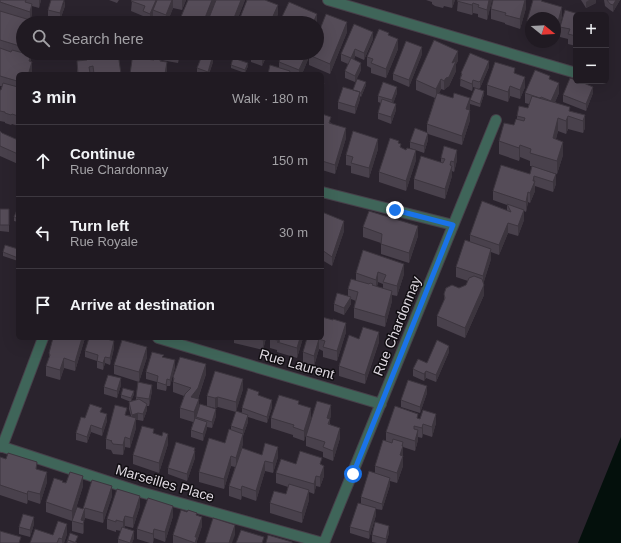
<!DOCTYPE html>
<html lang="en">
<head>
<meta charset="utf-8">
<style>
	body { margin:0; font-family:Arial,sans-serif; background:#28232a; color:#f1f3f6 }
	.controls { position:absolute; right:12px; top:12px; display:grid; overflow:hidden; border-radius:6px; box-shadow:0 4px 16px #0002 }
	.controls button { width:36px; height:36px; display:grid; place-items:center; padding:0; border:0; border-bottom:1px solid #3d3840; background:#201a22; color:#f1f3f6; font:20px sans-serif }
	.compass { position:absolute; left:525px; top:12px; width:36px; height:36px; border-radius:50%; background:#201a22; box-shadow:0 4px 16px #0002; rotate:108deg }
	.stop { position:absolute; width:12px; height:12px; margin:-9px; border:3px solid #1a73e8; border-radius:50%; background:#fff }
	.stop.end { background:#1a73e8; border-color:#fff; box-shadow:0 1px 4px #0008 }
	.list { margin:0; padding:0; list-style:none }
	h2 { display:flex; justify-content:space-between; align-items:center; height:52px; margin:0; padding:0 16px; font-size:17px }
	h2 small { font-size:13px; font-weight:400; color:#a2a1a5 }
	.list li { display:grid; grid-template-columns:26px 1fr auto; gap:12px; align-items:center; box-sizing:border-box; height:72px; padding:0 16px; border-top:1px solid #3d3840 }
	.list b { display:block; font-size:15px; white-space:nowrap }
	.list p { margin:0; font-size:13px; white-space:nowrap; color:#a2a1a5 }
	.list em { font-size:13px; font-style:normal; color:#a2a1a5 }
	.icon { flex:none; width:22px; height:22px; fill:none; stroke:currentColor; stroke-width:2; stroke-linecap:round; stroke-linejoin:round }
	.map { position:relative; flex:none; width:621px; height:543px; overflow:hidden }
	.search { position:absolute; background:#201a22; box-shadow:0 4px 16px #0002; left:16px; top:16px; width:308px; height:44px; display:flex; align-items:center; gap:10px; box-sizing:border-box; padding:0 14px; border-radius:22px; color:#a2a1a5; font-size:15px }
	.panel { position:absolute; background:#201a22; box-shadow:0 4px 16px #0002; left:16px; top:72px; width:308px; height:268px; border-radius:6px }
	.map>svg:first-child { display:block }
</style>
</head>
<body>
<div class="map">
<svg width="621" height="543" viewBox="0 0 621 543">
	<rect width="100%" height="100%" fill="#2a232d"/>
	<!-- water -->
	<path fill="#04100c" d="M621 437V543H578Z"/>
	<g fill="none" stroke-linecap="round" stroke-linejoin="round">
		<defs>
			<path id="street" d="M328 0 576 73
				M322 192 453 225
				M158 338 381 404
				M0 446 137 491 323 543
				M2 447 43 338
				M324 543 496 120"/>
		</defs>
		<!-- street casing -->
		<use href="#street" stroke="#47404a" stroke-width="12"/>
		<!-- street -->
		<use href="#street" stroke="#3f6559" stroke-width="10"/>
	</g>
	<!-- wall -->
	<path fill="#49414c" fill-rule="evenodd" d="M0 0H41L39 8 32 6V14L30 20V23H23V53H30L29 55 31 61 32 74H18V126L12 124 11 125 5 123V122L0 121V90H1L2 86H0Z
		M109 0H119L117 3Z
		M132 0H186L182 10 173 8 167 23H162L153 20V17L151 23H148L143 21V16L131 11Z
		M245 0 236 23H180V19Z
		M426 0H455L452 8 444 6 443 8 435 6 432 4V2Z
		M458 0H492L487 20 478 17V14L473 13 472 15 457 11Z
		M526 0V8L520 29 505 24V23L491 19V9Z
		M542 0V2L562 17 556 39H555V18H531V32L527 31V21Z
		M581 0H596V3L586 8Z
		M604 0H620L613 12 610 10 605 6Z
		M65 6 60 20 48 16V10Z
		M576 15V46L568 44V39L560 37V27Z
		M347 32 330 74 309 65V57L302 74H268L279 67V62Z
		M389 36 398 49 386 78 371 73V68L367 66V57Z
		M373 39 364 60 355 56 354 60 361 70 355 82 345 78V71L348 64 341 61V54Z
		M90 53 121 74H77V61L87 60 90 57Z
		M156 53H180L178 63 161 60 167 72 147 59 154 60Z
		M252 53H268L262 66 251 62V56Z
		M422 54 409 87 393 80V74Z
		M458 61 456 64V71L449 86 446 88 444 90 441 89 439 93 470 108 469 110 470 120 462 145 428 134V140L424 153 410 148V142L427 133V124L435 98 416 90V80Z
		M213 62 209 74H197V68Z
		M231 65 248 66 245 73 231 68Z
		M489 67 480 88 479 89 473 87 472 91 460 86 461 73Z
		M515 73 525 87 520 99 510 96 508 102 487 95V85Z
		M550 79 559 93 555 102 570 111 585 115V128L583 133 568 129 566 134 558 131 556 139 563 155 557 174 540 169 556 184 553 192 535 186V191L530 203 528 202 526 212 524 211V220L518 236 508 233 499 255 491 252V259L483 284 484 295 465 338 437 326V316L444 302V294L466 285 468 281 456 277V267L470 242V235L507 210V205L493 200V191L530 174 532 166H530V161L520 157 519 161 499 154V141L514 125 517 119V116L528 108 529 104 525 103V93Z
		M366 85 361 97 360 96V99L355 114 338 109V102L353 90Z
		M397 93 393 103 396 110 391 124 378 119V113L381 103 378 102V96Z
		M593 93 586 111 563 102V95Z
		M484 94 480 107 470 104V100Z
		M322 114 346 138 335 174 322 170Z
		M0 131 2 133 18 140V164L0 156Z
		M399 143 401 148 416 160 406 191 379 182V172Z
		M378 149 369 178 351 173V166L346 165V155Z
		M441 158 457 160 454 172 452 171V176L445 199 414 189V179L441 162Z
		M0 209H9V232L0 231Z
		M18 210V222L14 221V217Z
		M322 212 344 231 332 266 322 260Z
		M363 227 418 236 409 263 381 254V243L363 237Z
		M18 249V261L3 256V252Z
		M363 250 404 274 397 296 392 295V301L385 327 354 318V308L356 301 351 299V304L344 315 334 311V304L348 297V289L356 281V273ZM378 282 383 284V288L377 287Z
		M346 332 337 361 323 357V351L319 349 314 366 303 362V352L307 338Z
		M85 338 75 371 64 368 60 380 46 376V366L49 358V353Z
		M234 338H266L263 350 234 343Z
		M270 338H303L297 358 277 352V350L270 348Z
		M359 339 379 342 365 384 339 376V366Z
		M114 348 110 365 105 363 103 370 97 368V361L85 357V351Z
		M449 352 436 382 426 378 424 381 413 376V369Z
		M147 357 139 382 114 374V365Z
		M164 357 175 367 170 386H167L166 391 157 389V382L146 379V372Z
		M206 374 198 399 199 408 216 416 212 428 207 427 203 441 191 437V430L193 422 180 418V408L184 396 173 392V377Z
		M121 385 117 398 104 394V387Z
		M243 389 236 411 242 413V408L259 396 272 407 267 423 248 417V422L243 436V443L242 448 262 455 278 457 273 473 265 471 256 501 242 496 241 500 229 496V486L235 467 231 466 224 489 199 482V472L225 443 231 430V426L236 412 218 407 215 408 207 406V396Z
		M152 391 149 406H147V410L143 421 138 420H136V428L130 448 125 447 123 455 113 454 111 450 106 449V439L127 415 131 416 129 409V402H131L121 398V395L134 394 131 401 136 400V397Z
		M427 393 420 413 401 407V400Z
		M299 404 311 418 304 441 293 437V435L271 428V418Z
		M102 413 107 421 102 436 91 432 87 443 76 440V433L85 418Z
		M331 415 330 419V424L340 438 333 461 323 457V452L306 446V436Z
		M418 419 436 423 432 437 423 434 422 438 418 437V440L415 451 403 447V466L397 483 390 481V485L382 510 376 509V515L369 539 350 533V527L361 504V497L375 473V466L386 441V432Z
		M154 434 168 444 159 473 133 464V455Z
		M195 451V458L187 481 168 474V468Z
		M0 457 37 469 47 482 40 504 28 500 27 504 0 495Z
		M296 464 322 465 324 476 320 487 316 486 314 494 309 492V500L302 523 270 513V503L286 494 288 487 276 483V473Z
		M63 482 83 486 72 521 46 512V502Z
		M112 496 103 523 85 518 84 521V531L83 534 72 531V521L83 509Z
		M140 506 133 528 125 526 124 528 134 538 132 543H118V539L121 531 116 530V532L107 529V519Z
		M197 515 202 526 197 541V543H172H173V535Z
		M173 516 165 542 154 538 153 543H150L137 539V529Z
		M34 524 30 537 19 534V527Z
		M389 533 386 543H377L372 542V535Z
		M67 534 64 543H30L53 535Z"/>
	<!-- shaded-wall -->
	<path fill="#3c353e" d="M39 0H41L39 8Z
		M65 0V6L60 20V13Z
		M156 0H160L153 10V17L150 23V14Z
		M172 0H173V8L167 23H166V15Z
		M182 0H186L182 10Z
		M212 0H217L207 23H203Z
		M241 0H245L236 23H232Z
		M452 0H455L452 8Z
		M489 0H492L487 20V10Z
		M525 0H526V8L520 29V19Z
		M589 0H596V3L586 8V2Z
		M616 0H620L613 12V5Z
		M473 3V13L472 15V5Z
		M32 4V14L30 22V12Z
		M278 5V15L274 23H270Z
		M562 7V17L556 39V29Z
		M317 14V25V23H313Z
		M347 22V32L330 74V64Z
		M373 32V39L364 60V53Z
		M398 39V49L386 78V69Z
		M422 47V54L409 87V80Z
		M355 49V56L351 65V58Z
		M458 51V61L456 64V71L449 86 446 88 444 90V81Z
		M147 53H148L146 69V59Z
		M178 53H180L178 63Z
		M265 53H268L262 66V59Z
		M307 53H311L309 55V57L302 74H299V70Z
		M31 55V65L32 62V71L31 74H29V61Z
		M213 55V62L209 74H208V72Z
		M489 61V67L480 88V82Z
		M167 62V72L166 74H165Z
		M248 63V66L245 73V70Z
		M361 63V70L355 82V76Z
		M525 77V87L520 99V90Z
		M441 79V89L436 99V89Z
		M473 80V87L472 91V84Z
		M366 82V85L361 97V93Z
		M324 83V89L322 95V89Z
		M559 83V93L551 111V101Z
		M510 86V96L508 102V92Z
		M397 87V93L392 107V100Z
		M593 87V93L586 111V104Z
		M484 91V94L480 107V104Z
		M360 92V99L355 114V107Z
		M470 98V108L466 119V109Z
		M396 104V110L391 124V117Z
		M470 110V120L462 145V136Z
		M585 115V128L583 133V121Z
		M568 116V129L566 134V121Z
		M558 118V131L553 150V138Z
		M346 128V138L335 174V165Z
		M428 133V140L424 153V146Z
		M378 139V149L369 178V168Z
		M563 142V155L557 174V161Z
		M520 145V157L519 161V148Z
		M416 150V160L406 191V181Z
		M457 150V160L454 172V162Z
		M451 161V170L452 166V176L445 199V189Z
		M556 174V184L553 192V182Z
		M534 176 535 191 530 203V193Z
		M528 192V202L526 212V202Z
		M524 210V220L518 236V226Z
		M344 221V231L332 266V257Z
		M508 223V233L499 255V245Z
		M418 226V236L409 263V253Z
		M491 249V259L483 285V276Z
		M404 264V274L397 296V286Z
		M378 272V282L376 290V280Z
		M484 285V295L465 338V328Z
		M392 291V301L385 327V317Z
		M351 297V304L344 315V308Z
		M346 323V332L337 361V351Z
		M379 332V342L365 384V375Z
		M82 338H85L75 371V362Z
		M263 338H266L263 350Z
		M300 338H303L297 358V348Z
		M319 339V349L314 366V356Z
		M114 341V348L110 365V358Z
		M449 346V352L436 382V375Z
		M147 347V357L139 382V372Z
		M105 357V363L103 370V363Z
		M64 358V368L60 380V370Z
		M175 360V367L170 386V380Z
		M206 364V374L198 398 191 406V397Z
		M426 371V378L424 381V374Z
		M121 378V385L117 398V391Z
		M167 379V386L166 391V385Z
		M243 379V389L236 412V402Z
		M152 385V391L149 406V399Z
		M427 386V393L420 413V407Z
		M134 391V394L131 402V398Z
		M218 397V407L215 408V398Z
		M199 399V409L194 422V412Z
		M272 400V407L267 423V417Z
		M147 404V410L143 421V414Z
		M331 405V415L330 419V428L327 418Z
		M311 408V418L304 441V431Z
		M216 409V416L212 428V422Z
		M138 413V420H136V428L130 448V439L132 415Z
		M107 414V421L102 436V429Z
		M436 414V423L432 437V427Z
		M248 415V422L243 436V443L236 468V458L243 434V430Z
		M207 422V429L203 441V434Z
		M423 424V434L422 438V428Z
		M91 425V432L87 443V437Z
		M340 428V438L333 461V451Z
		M418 430V440L415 451V441Z
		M168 434V444L159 473V463Z
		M125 437V447L123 455V445Z
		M403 442V456L400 455 402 446Z
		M278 447V457L273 473V463Z
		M195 448V458L187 481V474Z
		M231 456V466L224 489V479Z
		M403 456V466L397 483V473Z
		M265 461V471L256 501V491Z
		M324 466V476L320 487V477Z
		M47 472V482L40 504V494Z
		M83 476V486L72 521V511Z
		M316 476V486L314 494V484Z
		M390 478V485L382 510V504Z
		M112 486V496L103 523V513Z
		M242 486V496L241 500V490Z
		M309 490V500L302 523V513Z
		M28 491V500L27 504V494Z
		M140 496V506L133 528V518Z
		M173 506V516L165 542V532Z
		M85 508V518L84 521V531L83 534V523L81 520Z
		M376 508V515L369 539V532Z
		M125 516V526L123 532V522Z
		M34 517V524L30 537V530Z
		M202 517V526L197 541V543H195V537Z
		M67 524V534L64 543H62V539Z
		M235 525V535L232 543H229Z
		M389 526V533L386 543V539Z
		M154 529V538L153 543V534Z
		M134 531V538L132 543H130Z"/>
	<!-- building -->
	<path fill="#554c58" stroke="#3c353e" d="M0 0H26L25 2 32 4 30 12 0 2Z
		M51 0H64L60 13 48 10Z
		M132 0H156L150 14 143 11 145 6 131 1Z
		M157 0H172L166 15 153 10Z
		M188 0H212L203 23H189L180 19Z
		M216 0H241L232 23H207Z
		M247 0H265L278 5 270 23H238Z
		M458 0H489L487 10 478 7 479 5 473 3 472 5 457 1Z
		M493 0H525L520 19 505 15 506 13 491 9Z
		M533 0H542L541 1 562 7 556 29H555V18H531V22L527 21Z
		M607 0H616L613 5 610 4Z
		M289 2 317 14 313 23H279Z
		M565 10 582 15H576V36L568 34 570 29 560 27Z
		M0 11 30 20 29 23H23V47L0 40Z
		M326 14 347 22 330 64 309 55 310 53H317V37Z
		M354 24 373 32 364 53 355 49 351 58 341 54Z
		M379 29 389 33 388 35 398 39 386 69 371 63 373 59 367 57Z
		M434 40 458 51 452 63 456 61 449 77 446 78 444 81 441 79 436 89 416 80Z
		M406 41 422 47 409 80 393 74Z
		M0 48 11 52 12 50 31 55 29 61 32 62 29 72 32 73 31 74H18V79H17V81L0 76Z
		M91 53H118L121 74H94L93 66 89 67 90 73 78 74 77 61 87 60V57H91Z
		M133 53H147L146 59 154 60 156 53H161L160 61 167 62 165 74H130Z
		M203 53H208L213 55 208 72 197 68Z
		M252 53H265L262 59 251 56Z
		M283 53H307L299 70 279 62Z
		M470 53 489 61 480 82V81L479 82 473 80 472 84 460 79 462 74 461 73Z
		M233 58 248 63 245 70 231 65Z
		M351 58 361 63 355 76 345 71Z
		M495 62 515 68 514 73 525 77 520 90 510 86 508 92 487 85Z
		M270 65 290 71 289 74H268Z
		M535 70 550 76 549 79 559 83 551 101 541 97 540 98 525 93Z
		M570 78 576 80V81H579L593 87 586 104 563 95Z
		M357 79 366 82 361 93H359L360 92 353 90Z
		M322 82 324 83 322 89Z
		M383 82 397 87 392 100 378 96Z
		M3 83 18 87V116L12 114 11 115 5 113V112L0 111V90H1Z
		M343 87 360 92 355 107 338 102Z
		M475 88 484 91 480 104 470 100Z
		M437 93 453 98 454 93 470 98 466 109 470 110 462 136 427 124Z
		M532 96 570 107 569 111 585 115 583 121 568 116 566 121 558 118 553 138 563 142 557 161 530 153 531 149 520 145 519 148 499 141 504 123 514 125 516 119 524 121 525 118 517 116 519 106 528 108Z
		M382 99 396 104 391 117 378 113Z
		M322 114 331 117 329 123 346 128 335 165 322 161Z
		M415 128 428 133 424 146 410 142Z
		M0 131 2 133 18 140V154L0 146Z
		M353 131 378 139 369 168 351 163 353 157 346 155Z
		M390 138 399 141 398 143 401 144 400 147 406 150 407 148 416 150 406 181 379 172Z
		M444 146 457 150 454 162 451 161 450 165 452 166 445 189 414 179 421 156 443 163 445 159 441 158Z
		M501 165 530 174 532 166 556 174 553 182 534 176 533 181H535L530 193 528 192 526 202 493 191Z
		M482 201 511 212 507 204 524 210 518 226 508 223 499 245 470 235Z
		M0 209H9V225H0Z
		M17 210H18V219L14 217Z
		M369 211 418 226 409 253 381 244 382 234 363 227Z
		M322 212 344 221 332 257 322 250Z
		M465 240 491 249 483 276 456 267Z
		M5 245 18 249V258L3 252Z
		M363 250 404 264 397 286 383 282 386 275 378 272 376 280 356 273Z
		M474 276 482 279 484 285 465 328 437 316 445 298 444 294 446 288 452 285 459 288 466 285 469 278Z
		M351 279 369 284 370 283 373 284 372 285 392 291 385 317 354 308 358 292 348 289Z
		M337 293 351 297 344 308 334 304Z
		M322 317 333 320V319L346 323 337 351 323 347 325 341 319 339 314 356 303 352 307 338H322Z
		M363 327 379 332 365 375 339 366 349 335 359 339Z
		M53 338H82L75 362 64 358 60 370 46 366 50 355 49 353Z
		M89 338H103L114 341 110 358 105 357 103 363 97 361 98 355 85 351Z
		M254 338H263V340Z
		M270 338H300L297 348 277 342 280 341Z
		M122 340 147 347 139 372 114 365Z
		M437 340 449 346 436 375 426 371 424 374 413 369 418 359 427 363Z
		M152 352 164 355 162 357 175 360 170 380 167 379 166 385 157 382 158 376 146 372Z
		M180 357 206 364 198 388 191 397 199 399 194 412 180 408 185 394 191 388 173 382 174 378 173 377Z
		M215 371 243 379 236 402 218 397 215 398 207 396Z
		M108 375 121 378 117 391 104 387Z
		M408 380 427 386 420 407 401 400Z
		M138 382 152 385 149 399 136 397Z
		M123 388 134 391 131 398 121 395Z
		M248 388 259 392 258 395 272 400 267 417 242 408Z
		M279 395 299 401 298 404 311 408 304 431 293 427 294 425 271 418Z
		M139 399 147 404 143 414 138 413 132 415 129 402Z
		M317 401 331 405 327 418 330 419 328 424 340 428 333 451 323 447 325 442 306 436Z
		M90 404 102 408 100 412 107 414 102 429 91 425 87 437 76 433 81 417 85 418Z
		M200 404 216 409 212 422 196 417Z
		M115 405 127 408 125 415 136 418 130 439 125 437 123 445 113 444 111 441H112L106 439Z
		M395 406 418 414 417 418 420 419 423 410 436 414 432 427 423 424 422 428 414 426V429L418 430 415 441 386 432Z
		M236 411 248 415 243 430 231 426Z
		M195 418 207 422 203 434 191 430Z
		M142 426 154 429 153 433 162 436 163 432 168 434 159 463 133 455Z
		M229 429 243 434 236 458 231 456 224 479 199 472 209 438 225 443Z
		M393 439 403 442 402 446H403L400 455 403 456 397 473 375 466 383 440 392 443Z
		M176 442 195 448 194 451H195L187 474 168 468Z
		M265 443 278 447 273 463 265 461 256 491 242 486 241 490 229 486 242 448 262 455Z
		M300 451 322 458 320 464 324 466 320 477 316 476 314 484 276 473 281 459 296 464Z
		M8 453 37 462 36 469 47 472 40 494 28 491 27 494 0 485V457L6 459Z
		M369 471 390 478 382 504 361 497Z
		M70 472 83 476 72 511 46 502 54 478 63 481 62 482 66 483Z
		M92 480 112 486 103 513 85 508 81 520 84 521 83 524 72 521 77 507 83 509Z
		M289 484 309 490 302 513 270 503 274 491 286 494Z
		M117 489 140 496 133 518 125 516 123 522 116 520V522L107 519Z
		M148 498 173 506 165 532 154 529 153 534 137 529Z
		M358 503 376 508 369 532 350 527Z
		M181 510 187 512 188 510 197 513 196 515 202 517 195 537H197L195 543 173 535Z
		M23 514 34 517 30 530 19 527Z
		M213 518 235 525 229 543H205Z
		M58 521 67 524 62 539 59 538 57 543H30L35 529 53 535Z
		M375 522 389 526 386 539 372 535Z
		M122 527 134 531 130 543 118 539Z
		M241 530 264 537 262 543H236Z
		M0 531 21 537 19 543H0Z
		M70 533 78 536 75 543 68 540 67 542Z
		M268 535 292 542V543H266Z
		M68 540 77 543H67Z"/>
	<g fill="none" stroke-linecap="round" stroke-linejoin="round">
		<!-- route -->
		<path stroke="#1a73e8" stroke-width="5" d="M353 474 453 225 395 210"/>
	</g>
	<g text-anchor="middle" stroke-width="3" stroke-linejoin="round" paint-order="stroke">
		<!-- street labels -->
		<g font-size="14" fill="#ded8e0" stroke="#110e12">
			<text transform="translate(397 326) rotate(-68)" y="5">Rue Chardonnay</text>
			<text transform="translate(297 364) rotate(16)" y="5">Rue Laurent</text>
			<text transform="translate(165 483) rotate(16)" y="5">Marseilles Place</text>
		</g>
	</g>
</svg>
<div class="controls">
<button>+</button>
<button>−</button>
</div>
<svg class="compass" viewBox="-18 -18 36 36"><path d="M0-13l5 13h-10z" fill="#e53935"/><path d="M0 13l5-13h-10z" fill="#a2a1a5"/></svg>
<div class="stop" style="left:353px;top:474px"></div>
<div class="stop end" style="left:395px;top:210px"></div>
<div class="search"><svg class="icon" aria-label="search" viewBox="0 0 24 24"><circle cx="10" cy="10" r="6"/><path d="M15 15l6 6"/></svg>Search here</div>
<section class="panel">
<h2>3 min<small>Walk · 180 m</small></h2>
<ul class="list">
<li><svg class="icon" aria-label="ahead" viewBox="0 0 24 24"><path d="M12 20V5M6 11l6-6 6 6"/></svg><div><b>Continue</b><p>Rue Chardonnay</p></div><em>150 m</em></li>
<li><svg class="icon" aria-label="left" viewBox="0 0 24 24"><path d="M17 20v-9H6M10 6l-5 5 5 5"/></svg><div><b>Turn left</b><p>Rue Royale</p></div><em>30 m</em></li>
<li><svg class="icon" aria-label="arrive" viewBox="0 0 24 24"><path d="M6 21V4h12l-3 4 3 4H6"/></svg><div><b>Arrive at destination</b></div></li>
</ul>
</section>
</div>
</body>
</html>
